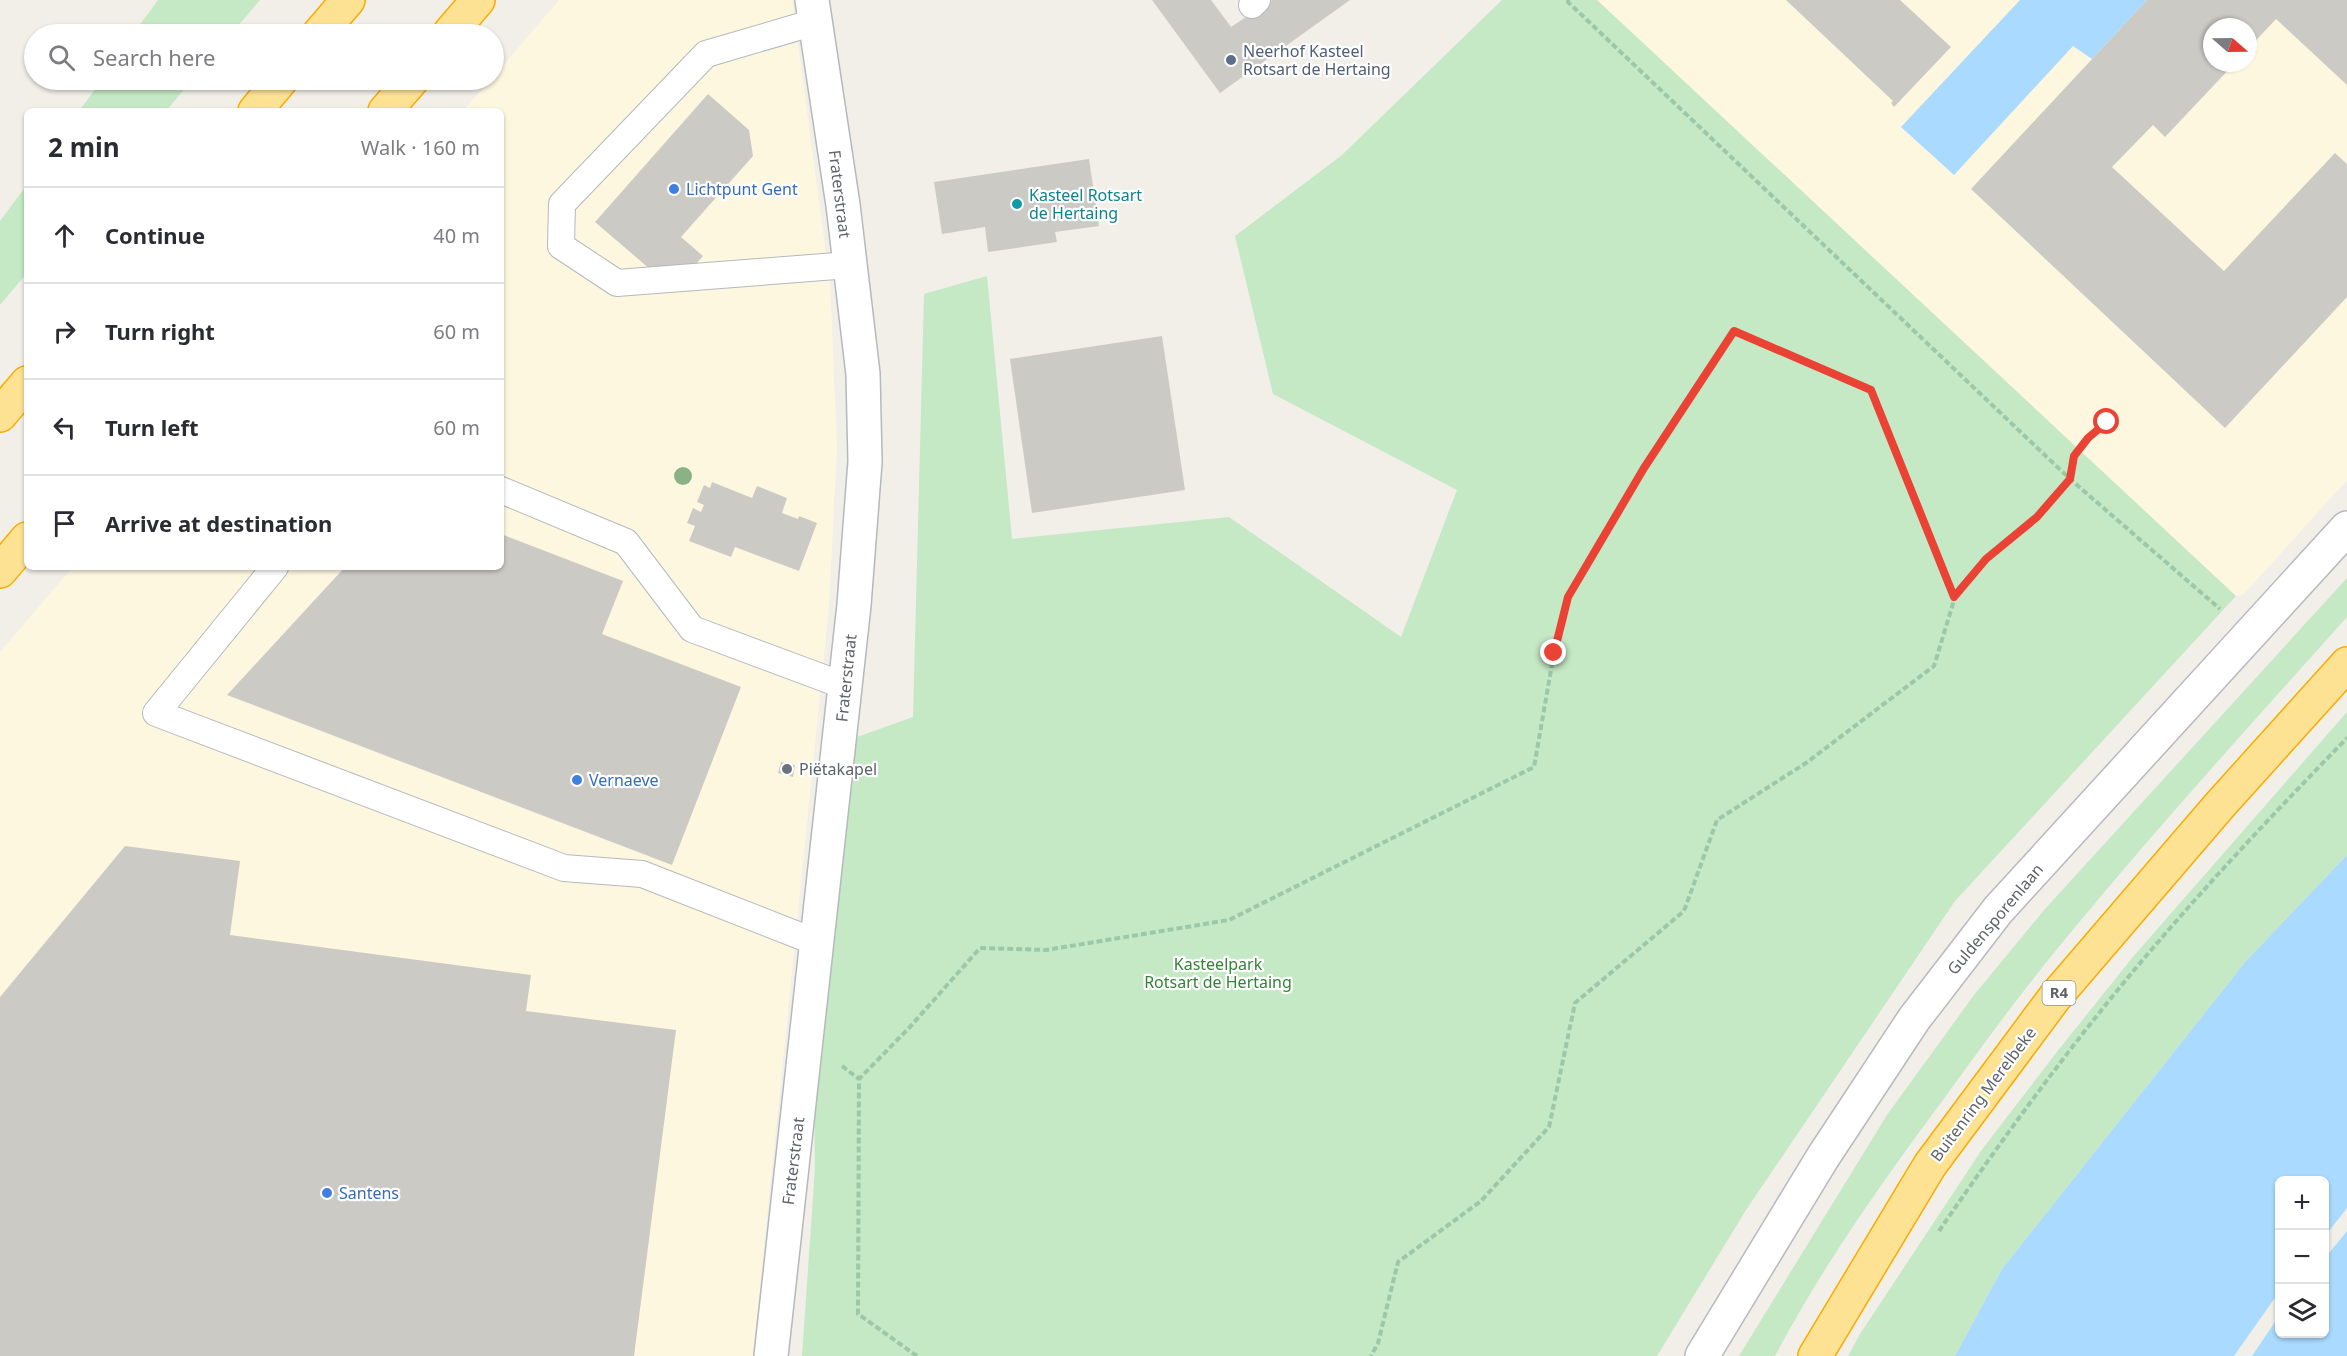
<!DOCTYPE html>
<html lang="en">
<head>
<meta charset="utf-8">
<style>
	body { margin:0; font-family:"Noto Sans",sans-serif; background:#f2f2f3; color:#2b2b33 }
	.controls { position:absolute; right:18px; bottom:18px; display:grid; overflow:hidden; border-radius:9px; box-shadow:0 2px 4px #0004 }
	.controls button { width:54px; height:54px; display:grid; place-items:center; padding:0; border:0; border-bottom:2px solid #e1e1e2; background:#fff; color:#2b2b33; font:30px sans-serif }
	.compass { position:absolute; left:2203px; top:18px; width:54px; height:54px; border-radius:50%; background:#fff; box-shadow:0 2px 4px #0004; rotate:110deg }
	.stop { position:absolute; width:18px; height:18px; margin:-14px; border:4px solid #ea4335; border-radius:50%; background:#fff }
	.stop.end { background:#ea4335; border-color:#fff; box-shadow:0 2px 6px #0008 }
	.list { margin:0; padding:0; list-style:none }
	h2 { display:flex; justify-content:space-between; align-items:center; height:78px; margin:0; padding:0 24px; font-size:26px }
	h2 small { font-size:20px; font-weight:400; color:#7c7c81 }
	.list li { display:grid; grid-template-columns:39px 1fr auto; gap:18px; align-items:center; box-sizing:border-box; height:96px; padding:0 24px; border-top:2px solid #e1e1e2 }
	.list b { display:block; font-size:22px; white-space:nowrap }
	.list em { font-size:20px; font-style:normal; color:#7c7c81 }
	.icon { flex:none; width:33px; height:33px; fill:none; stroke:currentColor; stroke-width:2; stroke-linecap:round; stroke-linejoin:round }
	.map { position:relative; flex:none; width:2347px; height:1356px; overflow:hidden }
	.search { position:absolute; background:#fff; box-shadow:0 2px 4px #0004; left:24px; top:24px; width:480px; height:66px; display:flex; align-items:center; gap:15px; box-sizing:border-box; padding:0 21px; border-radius:33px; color:#7c7c81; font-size:22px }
	.panel { position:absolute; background:#fff; box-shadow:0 2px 4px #0004; left:24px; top:108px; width:480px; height:462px; border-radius:9px }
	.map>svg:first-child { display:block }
</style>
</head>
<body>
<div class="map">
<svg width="2347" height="1356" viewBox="0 0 2347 1356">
	<rect width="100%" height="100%" fill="#f1efe8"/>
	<!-- commercial -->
	<path fill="#fef7e0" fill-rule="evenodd" d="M559 0H792L830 283 837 446 829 607 753 1356H0V652L73 567H501V111H463L490 80H494V76Z
		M1597 0H2347V480L2243 595 2236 596ZM2212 27H2248V63H2212Z"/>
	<!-- green -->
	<path fill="#c5e8c5" d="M158 0H260L231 34H133Z
		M1502 0H1597L2236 596 1955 901 1746 1210 1657 1356H802L815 1168 814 1098 821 1066 857 737 913 717 924 294 987 276 1012 539 1229 517 1401 637 1457 490 1273 394 1235 236 1342 155Z
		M102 80H192L166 111H79Z
		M27 185V273L0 305V221Z
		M2347 578V617C2254 721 2160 824 2071 932 2025 987 1982 1046 1940 1104 1880 1185 1822 1267 1775 1356H1739L1887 1115 1974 995 2045 909Z
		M2347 712V855L2246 961 2002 1269 1955 1356H1848L1860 1334 1981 1151 2056 1053 2132 958Z"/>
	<!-- water -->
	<path fill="#aadaff" d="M2020 0H2147L2092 59 2073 46 1954 175 1901 127Z
		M2347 855V1208L2325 1236 2324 1180H2280L2279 1292 2234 1356H1955L2002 1269 2246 961Z
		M2347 1231V1356H2252L2279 1316 2280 1334H2324L2325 1258Z"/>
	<!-- building -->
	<path fill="#cccac5" d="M1152 0H1211L1231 27 1272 0H1350L1220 93Z
		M1786 0H1900L1951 47 1894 107 1891 103 1893 101Z
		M2147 0H2347V85L2276 19 2248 49V27H2212V63H2235L2165 137 2153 125 2112 167 2224 271 2335 153 2347 164V297L2225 428 1971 189Z
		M68 80H86L81 89 67 86Z
		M708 94 749 130 753 156 681 237 703 256 691 270H651L595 222Z
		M1089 159 1099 226 1055 232 1057 242 988 252 985 227 942 234 934 182Z
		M1162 336 1185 490 1032 513 1010 359Z
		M712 482 752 498 757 486 787 498 782 513 798 519 799 516 817 523 799 571 735 547 731 557 689 541 695 526 687 523 693 508 701 512 704 505 697 502 704 485 710 488Z
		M501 534 623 581 602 634 741 687 672 865 227 695 345 567H501Z
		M781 762 795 765 793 777 778 773Z
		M125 846 240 861 230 935 531 975 526 1011 676 1030 634 1356H0V997Z"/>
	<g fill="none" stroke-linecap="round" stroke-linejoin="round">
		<defs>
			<path id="lane" d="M1252 5 1257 0
				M815 22 706 54 562 204 561 246 617 283 849 265
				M501 490 626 542 692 629 845 686
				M275 567 156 713 564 868 642 874 818 943"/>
			<path id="street" d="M771 1356 854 605 865 462 863 374 843 205 812 0"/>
			<path id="secondary" d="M1702 1356 1823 1157 1914 1019 1998 910 2347 528"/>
			<path id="highway" d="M319 34 348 0
				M449 34 478 0
				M255 111 281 80
				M385 111 412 80
				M0 415 27 383
				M0 571 27 539
				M1815 1356 1930 1165 2055 997 2219 806 2347 664"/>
		</defs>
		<!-- lane casing -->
		<use href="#lane" stroke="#b5b8bc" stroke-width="28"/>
		<!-- street casing -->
		<use href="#street" stroke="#b5b8bc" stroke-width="36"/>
		<!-- secondary casing -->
		<use href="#secondary" stroke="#b6babf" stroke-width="36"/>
		<!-- highway casing -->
		<use href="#highway" stroke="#f9ab00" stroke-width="36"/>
		<!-- path -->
		<path stroke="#9cc7a9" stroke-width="4" stroke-dasharray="6 3" stroke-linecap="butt" d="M1568 0V2L2070 479 2220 609
			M1955 597 1986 559 2037 517 2070 479 2074 456 2088 438 2107 422
			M842 1066 859 1079
			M1939 1231C2007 1132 2080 1032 2159 941 2219 871 2283 804 2347 738
			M917 1356 858 1314 859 1079 909 1028 980 948 1046 950 1229 920 1534 767 1554 653 1568 597 1644 468 1734 331 1871 390 1955 597 1934 666 1806 763 1717 820 1684 911 1575 1003 1549 1127 1481 1201 1398 1262 1378 1343 1371 1356"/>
		<!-- lane -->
		<use href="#lane" stroke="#fff" stroke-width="26"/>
		<!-- street -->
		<use href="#street" stroke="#fff" stroke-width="33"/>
		<!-- secondary -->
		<use href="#secondary" stroke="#fff" stroke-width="33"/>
		<!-- highway -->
		<use href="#highway" stroke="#fde293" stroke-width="33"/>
	</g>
	<!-- trees -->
	<circle fill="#89b387" cx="683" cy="476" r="9"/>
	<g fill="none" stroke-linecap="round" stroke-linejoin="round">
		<!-- route -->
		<path stroke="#ea4335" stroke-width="8" d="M1554 653 1568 597 1644 468 1734 331 1871 390 1954 597 1986 559 2037 517 2070 479 2074 456 2088 438 2107 422"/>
	</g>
	<!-- markers -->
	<circle fill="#5c6f8a" stroke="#fff" stroke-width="2" cx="1231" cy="60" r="6"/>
	<g fill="#3f7fe0" stroke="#fff" stroke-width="2">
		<circle cx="674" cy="189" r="6"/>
		<circle cx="577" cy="780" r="6"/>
		<circle cx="327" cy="1193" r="6"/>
	</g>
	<circle fill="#0f9aa8" stroke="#fff" stroke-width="2" cx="1017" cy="204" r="6"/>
	<circle fill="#6b7280" stroke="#fff" stroke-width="2" cx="787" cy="769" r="6"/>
	<g text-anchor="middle" stroke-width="4.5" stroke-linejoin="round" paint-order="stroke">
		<!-- shield labels -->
		<rect fill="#fff" stroke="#8f9295" stroke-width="1.5" x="2042.5" y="981" width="33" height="24" rx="4.5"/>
		<g font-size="15" font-weight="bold" fill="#5f6368">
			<text x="2059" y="998">R4</text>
		</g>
		<!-- service labels -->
		<g font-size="16" fill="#4e5e75" stroke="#fff" text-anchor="start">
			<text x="1243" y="57">Neerhof Kasteel<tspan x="1243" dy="18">Rotsart de Hertaing</tspan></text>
		</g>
		<!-- shop labels -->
		<g font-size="16" fill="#366cbe" stroke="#fff" text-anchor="start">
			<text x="686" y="195">Lichtpunt Gent</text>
			<text x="589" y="786">Vernaeve</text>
			<text x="339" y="1199">Santens</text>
		</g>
		<!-- street labels -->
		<g font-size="16" fill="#5f6368" stroke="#fff">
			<text transform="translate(840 194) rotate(83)" y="6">Fraterstraat</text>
			<text transform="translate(846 678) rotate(-84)" y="6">Fraterstraat</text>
			<text transform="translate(1995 919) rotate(-50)" y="6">Guldensporenlaan</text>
			<text transform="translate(1983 1094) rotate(-53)" y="6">Buitenring Merelbeke</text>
			<text transform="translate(793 1161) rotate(-83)" y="6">Fraterstraat</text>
		</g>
		<!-- culture labels -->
		<g font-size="16" fill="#0d838f" stroke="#fff" text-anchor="start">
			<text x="1029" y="201">Kasteel Rotsart<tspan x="1029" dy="18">de Hertaing</tspan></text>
		</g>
		<!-- worship labels -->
		<g font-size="16" fill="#5b616d" stroke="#fff" text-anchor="start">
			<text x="799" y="775">Piëtakapel</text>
		</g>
		<!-- park labels -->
		<g font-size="16" fill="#348238" stroke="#fff">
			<text x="1218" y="970">Kasteelpark<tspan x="1218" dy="18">Rotsart de Hertaing</tspan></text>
		</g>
	</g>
</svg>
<div class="controls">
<button>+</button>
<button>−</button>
<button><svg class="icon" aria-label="layers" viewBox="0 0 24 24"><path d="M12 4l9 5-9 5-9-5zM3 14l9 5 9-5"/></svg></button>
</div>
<svg class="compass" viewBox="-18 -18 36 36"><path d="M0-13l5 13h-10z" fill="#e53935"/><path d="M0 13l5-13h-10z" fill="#7c7c81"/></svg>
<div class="stop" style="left:2107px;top:422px"></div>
<div class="stop end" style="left:1554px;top:653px"></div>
<div class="search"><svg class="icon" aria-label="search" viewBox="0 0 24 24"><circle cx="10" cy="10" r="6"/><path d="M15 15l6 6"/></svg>Search here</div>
<section class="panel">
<h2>2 min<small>Walk · 160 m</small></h2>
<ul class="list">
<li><svg class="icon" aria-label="ahead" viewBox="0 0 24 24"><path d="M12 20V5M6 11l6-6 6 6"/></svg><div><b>Continue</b></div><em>40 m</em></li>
<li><svg class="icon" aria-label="right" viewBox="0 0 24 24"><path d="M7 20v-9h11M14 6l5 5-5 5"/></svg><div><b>Turn right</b></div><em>60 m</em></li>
<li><svg class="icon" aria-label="left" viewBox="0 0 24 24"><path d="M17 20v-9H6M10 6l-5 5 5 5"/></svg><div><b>Turn left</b></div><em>60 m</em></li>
<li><svg class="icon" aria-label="arrive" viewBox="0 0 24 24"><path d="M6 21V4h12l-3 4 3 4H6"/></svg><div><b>Arrive at destination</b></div></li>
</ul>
</section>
</div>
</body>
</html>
